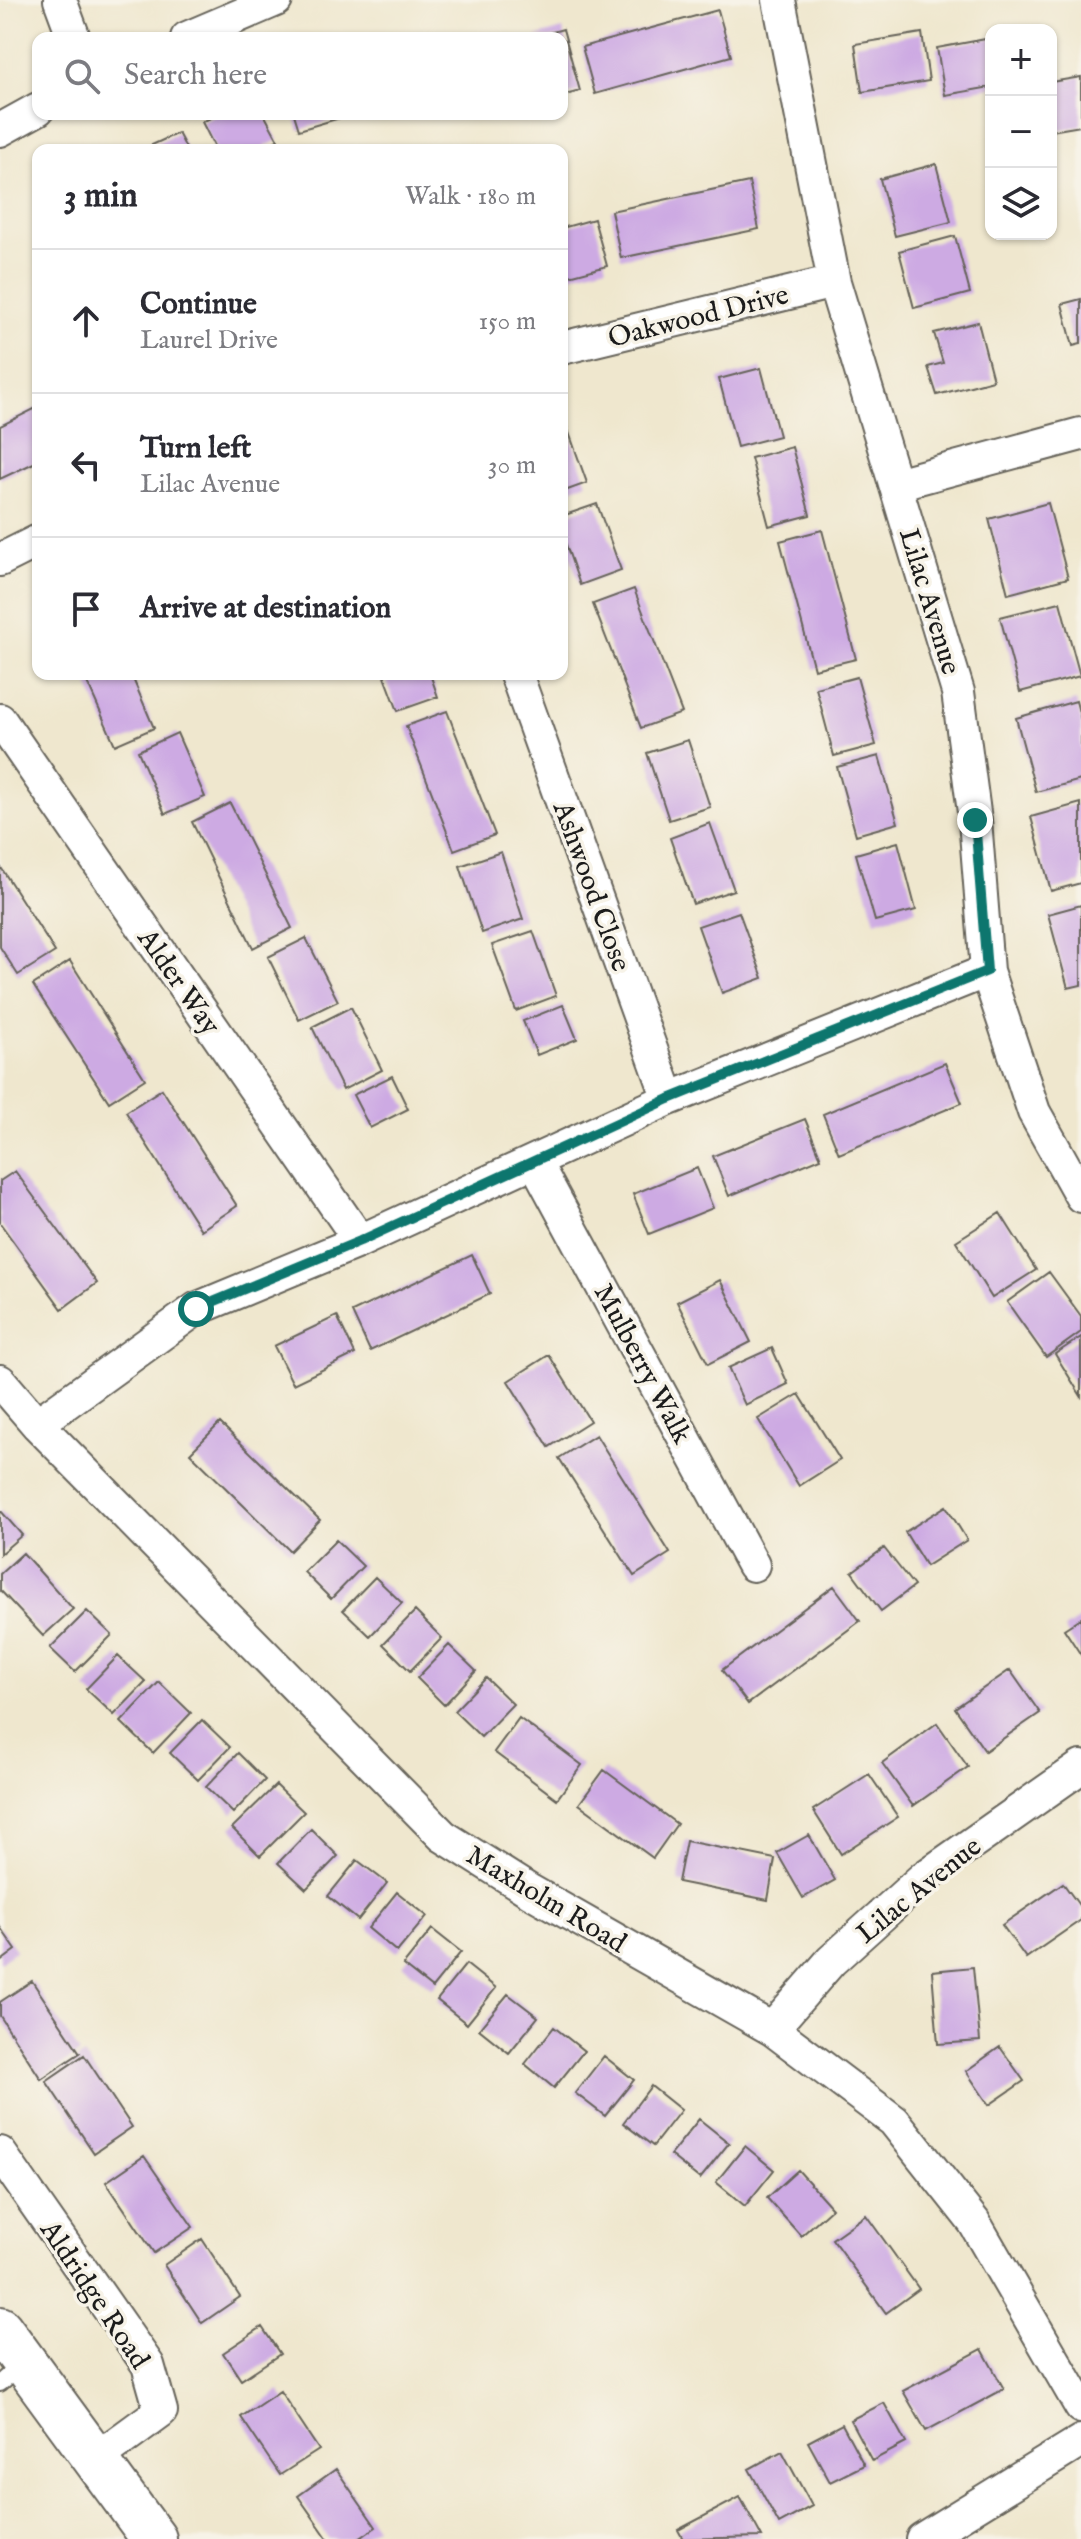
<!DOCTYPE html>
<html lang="en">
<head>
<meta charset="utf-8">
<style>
	body { margin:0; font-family:"IM FELL English",serif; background:#f7f7f7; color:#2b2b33 }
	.controls { position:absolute; right:24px; top:24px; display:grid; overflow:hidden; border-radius:16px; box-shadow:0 2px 6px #0004 }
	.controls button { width:72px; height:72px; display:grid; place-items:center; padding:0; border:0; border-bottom:2px solid #e1e1e2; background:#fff; color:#2b2b33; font:40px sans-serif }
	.stop { position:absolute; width:24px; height:24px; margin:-18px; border:6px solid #0f766e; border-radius:50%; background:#fff }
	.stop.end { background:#0f766e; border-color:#fff; box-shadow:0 2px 8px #0008 }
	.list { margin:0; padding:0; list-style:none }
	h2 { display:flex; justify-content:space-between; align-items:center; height:104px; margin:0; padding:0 32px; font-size:34px }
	h2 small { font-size:26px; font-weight:400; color:#7c7c81 }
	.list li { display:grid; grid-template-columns:52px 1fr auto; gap:24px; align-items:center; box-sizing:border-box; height:144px; padding:0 32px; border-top:2px solid #e1e1e2 }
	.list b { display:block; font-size:30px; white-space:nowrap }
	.list p { margin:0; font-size:26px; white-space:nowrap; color:#7c7c81 }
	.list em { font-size:26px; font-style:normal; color:#7c7c81 }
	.icon { flex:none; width:44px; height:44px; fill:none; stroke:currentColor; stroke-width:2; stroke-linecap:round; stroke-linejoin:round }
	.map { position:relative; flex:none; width:1081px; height:2539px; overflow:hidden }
	.search { position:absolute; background:#fff; box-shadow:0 2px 6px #0004; left:32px; top:32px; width:536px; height:88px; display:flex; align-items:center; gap:20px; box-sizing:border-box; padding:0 28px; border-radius:16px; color:#7c7c81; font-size:30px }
	.panel { position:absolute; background:#fff; box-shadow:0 2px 6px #0004; left:32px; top:144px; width:536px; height:536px; border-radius:16px }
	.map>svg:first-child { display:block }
</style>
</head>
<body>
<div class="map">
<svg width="1081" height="2539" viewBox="0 0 1081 2539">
	<rect width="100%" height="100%" fill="#f7f3e8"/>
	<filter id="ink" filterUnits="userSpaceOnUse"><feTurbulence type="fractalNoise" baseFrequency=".0125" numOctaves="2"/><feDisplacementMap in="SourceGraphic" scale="16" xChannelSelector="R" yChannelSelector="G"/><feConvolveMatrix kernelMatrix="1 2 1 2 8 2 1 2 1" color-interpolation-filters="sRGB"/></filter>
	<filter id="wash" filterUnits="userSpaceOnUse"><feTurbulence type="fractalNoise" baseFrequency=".006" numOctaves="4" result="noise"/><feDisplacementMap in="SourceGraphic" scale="32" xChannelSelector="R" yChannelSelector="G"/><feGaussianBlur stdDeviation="1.8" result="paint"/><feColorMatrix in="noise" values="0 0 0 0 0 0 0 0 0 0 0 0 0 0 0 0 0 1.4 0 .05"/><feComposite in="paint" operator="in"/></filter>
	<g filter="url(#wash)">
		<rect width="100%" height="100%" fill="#efe7ce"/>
		<g id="blocks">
			<!-- building -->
			<path fill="#cdaae3" d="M718 10 731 56 595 94 582 47Z
				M563 29 580 91 562 96V38L535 37Z
				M922 33 929 81 862 92 855 44Z
				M991 38V87L945 95 937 48Z
				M1081 77V126L1051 131V82Z
				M219 114H264L278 140 257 150H216L202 122Z
				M294 114H350V115L299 130Z
				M178 133 187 150H141L152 145Z
				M936 164 951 222 895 236 880 179Z
				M749 182 759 229 621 258 611 211Z
				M594 219 607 266 562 278V228Z
				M955 236 970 293 914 308 899 251Z
				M1081 299V344L1073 346 1062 304Z
				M978 322 993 380 937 395 928 367 943 363 934 333Z
				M761 368 779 436 737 447 719 379Z
				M38 407V461L0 479V426Z
				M562 413 587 483 562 492Z
				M792 447 810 515 769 526 751 458Z
				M1048 503 1068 578 1008 594 989 519Z
				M597 504 621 570 580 585 562 533V516Z
				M822 530 856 659 814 669 780 541Z
				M634 589 682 713 641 728 593 604Z
				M1060 602 1080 676 1020 692 1000 617Z
				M106 674H131L154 728 115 745 87 682Z
				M384 674H430L438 697 398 711Z
				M857 677 876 745 834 756 816 688Z
				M1076 701 1081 720V780L1036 792 1016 718Z
				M447 711 495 835 454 850 406 726Z
				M177 733 205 797 165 814 138 751Z
				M688 740 710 807 669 820 647 753Z
				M879 756 898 823 856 835 837 767Z
				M230 803 292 928 253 948 192 822Z
				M1081 803V883L1051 891 1031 817Z
				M710 823 734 890 693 904 670 838Z
				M898 842 916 910 875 921 856 854Z
				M501 852 523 919 482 933 460 866Z
				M0 866 55 952 18 975 0 947Z
				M1081 905V985L1068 988 1048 914Z
				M739 912 763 978 722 993 698 926Z
				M533 931 556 996 516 1011 492 945Z
				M306 938 338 1001 299 1020 268 957Z
				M70 961 145 1079 109 1102 33 985Z
				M563 1005 577 1039 537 1055 523 1021Z
				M351 1007 382 1070 343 1090 312 1027Z
				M945 1063 962 1103 839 1154 823 1114Z
				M392 1076 408 1109 370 1128 353 1095Z
				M162 1089 237 1206 201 1230 126 1112Z
				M805 1119 821 1158 729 1196 713 1156Z
				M697 1168 713 1208 649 1234 633 1194Z
				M15 1171 97 1283 62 1309 0 1223V1181Z
				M1000 1213 1036 1270 992 1298 956 1241Z
				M472 1255 490 1294 370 1351 352 1312Z
				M1049 1272 1081 1316V1332L1046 1357 1007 1302Z
				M720 1280 751 1342 708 1364 677 1302Z
				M337 1316 355 1354 293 1384 274 1346Z
				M1081 1337V1396L1055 1354Z
				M772 1348 788 1384 745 1405 728 1368Z
				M549 1355 590 1421 549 1447 508 1381Z
				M799 1394 840 1460 799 1486 758 1419Z
				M220 1423 320 1520 290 1551 190 1453Z
				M596 1435 670 1553 634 1576 559 1458Z
				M946 1506 967 1540 926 1566 905 1532Z
				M0 1510 22 1535 0 1554Z
				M336 1540 363 1566 331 1599 304 1572Z
				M884 1548 914 1586 881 1611 852 1572Z
				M23 1553 73 1609 43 1636 0 1590V1574Z
				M375 1577 402 1603 370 1636 343 1610Z
				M834 1586 860 1621 748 1704 722 1670Z
				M87 1611 112 1635 75 1672 50 1648Z
				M415 1611 442 1638 410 1671 383 1644Z
				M1081 1618V1655L1064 1629Z
				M449 1645 476 1671 444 1705 417 1678Z
				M118 1656 146 1682 114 1715 86 1689Z
				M1010 1670 1040 1713 985 1751 955 1708Z
				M486 1678 513 1704 481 1737 454 1711Z
				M159 1682 191 1713 153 1753 121 1722Z
				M519 1718 582 1765 557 1799 494 1752Z
				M202 1720 230 1747 198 1780 170 1753Z
				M937 1723 968 1767 913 1806 882 1763Z
				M238 1753 265 1780 233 1813 206 1787Z
				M604 1770 677 1824 653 1858 579 1804Z
				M869 1774 898 1817 841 1854 813 1810Z
				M276 1785 304 1812 260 1856 232 1828Z
				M311 1829 338 1856 306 1889 278 1863Z
				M809 1835 835 1880 803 1898 777 1853Z
				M686 1841 775 1859 768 1900 678 1882Z
				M357 1860 387 1883 358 1920 328 1896Z
				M1063 1883 1081 1908V1920L1026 1958 1002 1925Z
				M397 1892 427 1916 397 1952 368 1928Z
				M0 1927 16 1950 0 1962Z
				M432 1929 461 1952 432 1988 403 1965Z
				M466 1964 496 1988 467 2024 437 2000Z
				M973 1967 980 2041 938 2044 932 1971Z
				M32 1981 80 2053 41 2079 0 2016V2002Z
				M508 1994 538 2017 509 2053 479 2029Z
				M554 2027 584 2051 554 2088 525 2064Z
				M1000 2047 1024 2081 989 2105 966 2071Z
				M84 2055 132 2127 94 2153 46 2081Z
				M604 2056 634 2080 605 2116 575 2093Z
				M651 2086 681 2110 653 2146 623 2123Z
				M699 2119 729 2143 700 2179 670 2155Z
				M745 2146 774 2170 745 2206 716 2182Z
				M144 2156 193 2227 154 2253 106 2182Z
				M798 2170 832 2208 801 2236 767 2198Z
				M866 2215 919 2289 886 2313 832 2239Z
				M202 2239 240 2297 202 2323 164 2265Z
				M262 2327 280 2354 241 2380 223 2353Z
				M982 2349 1004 2389 926 2431 903 2391Z
				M280 2391 319 2450 280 2475 241 2417Z
				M884 2403 906 2443 872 2461 850 2420Z
				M842 2424 864 2465 830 2482 808 2442Z
				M782 2451 812 2506 779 2524 749 2469Z
				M336 2469 376 2527 359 2539H328L298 2496Z
				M740 2497 762 2537 683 2539 678 2530Z"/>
		</g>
	</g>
	<g filter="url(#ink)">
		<use href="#blocks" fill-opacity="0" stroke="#66635a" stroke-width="2"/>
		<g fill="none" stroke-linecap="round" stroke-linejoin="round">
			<defs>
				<path id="lane" d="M0 2383 23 2363"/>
				<path id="street" d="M60 0 74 38
					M779 0 834 282 958 692 975 820 987 971 1034 1112 1081 1196
					M187 38 276 0
					M0 130 38 109
					M562 348 834 282
					M896 484 1081 434
					M0 560 38 541
					M516 674 669 1099
					M0 720 360 1241
					M535 1162 753 1565
					M0 1381 37 1424 443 1836 530 1891 772 2029 894 2121 974 2222 1081 2407
					M37 1424 196 1309 360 1241 669 1099 987 971
					M772 2029 831 1961 923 1878 1081 1767
					M0 2153 148 2365 161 2411 94 2460
					M922 2539 1081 2441"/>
				<path id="secondary" d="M0 2329 154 2539"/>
			</defs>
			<!-- lane casing -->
			<use href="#lane" stroke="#66635a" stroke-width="20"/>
			<!-- street casing -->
			<use href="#street" stroke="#66635a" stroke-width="36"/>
			<!-- secondary casing -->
			<use href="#secondary" stroke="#66635a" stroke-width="48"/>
			<!-- lane -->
			<use href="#lane" stroke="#fff" stroke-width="16"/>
			<!-- street -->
			<use href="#street" stroke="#fff" stroke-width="32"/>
			<!-- secondary -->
			<use href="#secondary" stroke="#fff" stroke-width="44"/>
		</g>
	</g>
	<g fill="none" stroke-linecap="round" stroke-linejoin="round" filter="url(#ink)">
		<!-- route -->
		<path stroke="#0f766e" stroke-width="10" d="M196 1309 360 1241 669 1099 987 971 975 820"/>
	</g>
	<g text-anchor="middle" stroke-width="7" stroke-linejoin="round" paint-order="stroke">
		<!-- street labels -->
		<g font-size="28" fill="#1c1c1c" stroke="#f7f3e8">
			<text transform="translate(698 315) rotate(-14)" y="10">Oakwood Drive</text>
			<text transform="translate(931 601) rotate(73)" y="10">Lilac Avenue</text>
			<text transform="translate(593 886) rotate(70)" y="10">Ashwood Close</text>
			<text transform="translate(180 981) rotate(55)" y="10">Alder Way</text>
			<text transform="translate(644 1363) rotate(62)" y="10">Mulberry Walk</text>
			<text transform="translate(918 1889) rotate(-39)" y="10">Lilac Avenue</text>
			<text transform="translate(547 1898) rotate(31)" y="10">Maxholm Road</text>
			<text transform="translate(96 2294) rotate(56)" y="10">Aldridge Road</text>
		</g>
	</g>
</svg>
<div class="controls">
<button>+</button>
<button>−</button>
<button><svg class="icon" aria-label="layers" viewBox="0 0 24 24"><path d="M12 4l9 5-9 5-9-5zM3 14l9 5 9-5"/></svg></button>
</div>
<div class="stop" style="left:196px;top:1309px"></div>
<div class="stop end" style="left:975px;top:820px"></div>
<div class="search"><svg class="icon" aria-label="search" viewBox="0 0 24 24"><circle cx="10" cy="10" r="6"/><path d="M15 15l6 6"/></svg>Search here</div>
<section class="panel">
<h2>3 min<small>Walk · 180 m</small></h2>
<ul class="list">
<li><svg class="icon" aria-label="ahead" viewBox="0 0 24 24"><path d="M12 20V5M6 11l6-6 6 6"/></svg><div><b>Continue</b><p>Laurel Drive</p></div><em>150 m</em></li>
<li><svg class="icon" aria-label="left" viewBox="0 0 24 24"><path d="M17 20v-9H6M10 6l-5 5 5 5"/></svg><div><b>Turn left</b><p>Lilac Avenue</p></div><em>30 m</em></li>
<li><svg class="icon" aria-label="arrive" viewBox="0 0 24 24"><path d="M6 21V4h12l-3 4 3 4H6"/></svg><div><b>Arrive at destination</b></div></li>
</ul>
</section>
</div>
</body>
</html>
